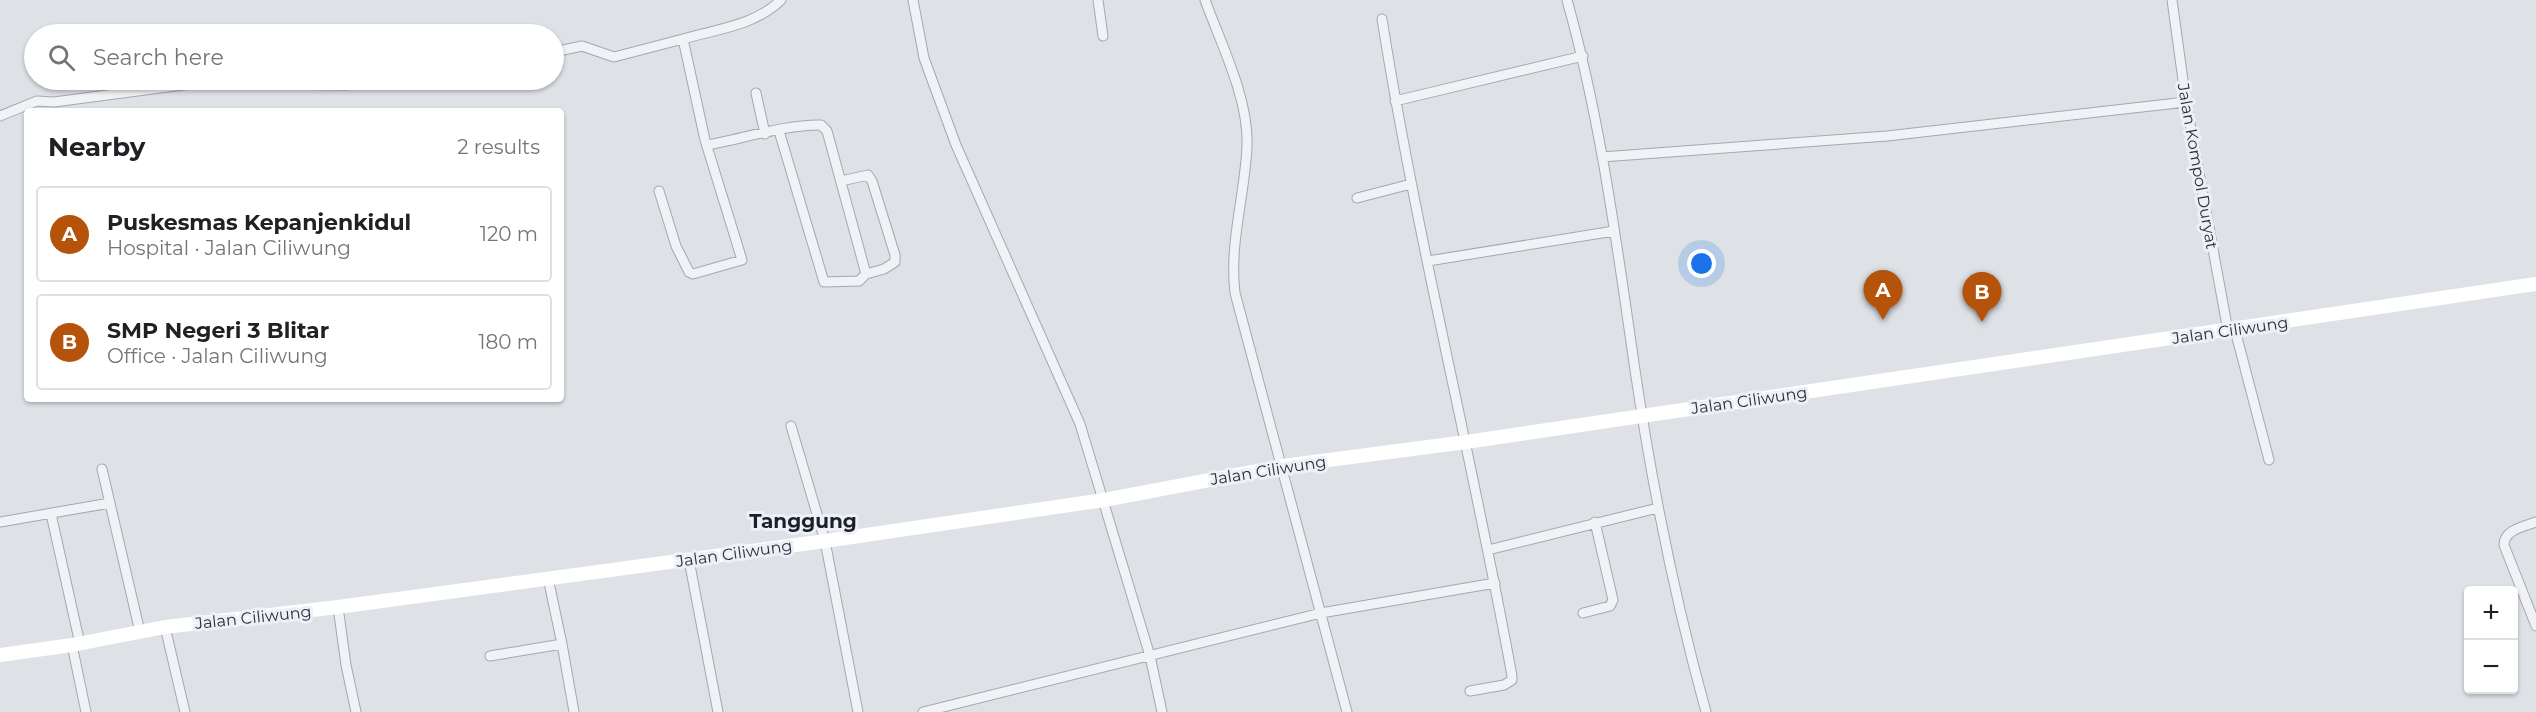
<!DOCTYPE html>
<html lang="en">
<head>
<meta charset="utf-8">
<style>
	body { margin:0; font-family:Montserrat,sans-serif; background:#f2f2f2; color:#202124 }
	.controls { position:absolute; right:18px; bottom:18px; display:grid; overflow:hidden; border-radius:6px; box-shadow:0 2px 4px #0004 }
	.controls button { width:54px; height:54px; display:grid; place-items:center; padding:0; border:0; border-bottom:2px solid #e0e0e0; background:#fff; color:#202124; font:30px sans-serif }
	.you { position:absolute; left:1702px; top:264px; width:21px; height:21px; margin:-15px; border:4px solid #fff; border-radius:50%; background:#1a73e8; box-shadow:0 0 0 9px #1a73e833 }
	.badge { display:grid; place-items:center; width:39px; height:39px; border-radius:50%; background:#b45309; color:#fff; font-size:20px; font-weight:700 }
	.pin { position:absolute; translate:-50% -50px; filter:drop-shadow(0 2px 3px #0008) }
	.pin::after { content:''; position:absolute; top:32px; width:21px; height:18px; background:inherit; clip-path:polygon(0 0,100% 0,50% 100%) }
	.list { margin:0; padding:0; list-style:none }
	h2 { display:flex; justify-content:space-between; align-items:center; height:78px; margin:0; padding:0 24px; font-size:26px }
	h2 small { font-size:20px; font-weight:400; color:#757577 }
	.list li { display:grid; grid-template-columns:39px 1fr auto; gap:18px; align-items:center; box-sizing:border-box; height:96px; margin:0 12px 12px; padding:0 12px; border:2px solid #e0e0e0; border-radius:6px }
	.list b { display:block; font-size:22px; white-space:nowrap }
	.list p { margin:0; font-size:20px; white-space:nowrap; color:#757577 }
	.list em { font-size:20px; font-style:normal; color:#757577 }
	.icon { flex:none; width:33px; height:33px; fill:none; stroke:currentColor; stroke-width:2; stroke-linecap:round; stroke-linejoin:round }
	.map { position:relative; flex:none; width:2536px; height:712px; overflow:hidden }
	.search { position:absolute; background:#fff; box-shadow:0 2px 4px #0004; left:24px; top:24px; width:540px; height:66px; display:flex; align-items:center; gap:15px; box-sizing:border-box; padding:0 21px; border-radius:33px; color:#757577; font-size:22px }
	.panel { position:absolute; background:#fff; box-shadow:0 2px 4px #0004; left:24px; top:108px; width:540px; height:294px; border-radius:6px }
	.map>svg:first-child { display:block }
</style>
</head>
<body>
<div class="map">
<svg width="2536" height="712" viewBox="0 0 2536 712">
	<rect width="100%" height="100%" fill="#dee1e6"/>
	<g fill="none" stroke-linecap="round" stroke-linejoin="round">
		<defs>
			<path id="street" d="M913 0 924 58 956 145 1080 424 1150 656 1162 712
				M1098 0 1103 36
				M1205 0C1221 44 1249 99 1247 146 1245 195 1229 243 1235 293L1347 712
				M1567 0C1601 121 1617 246 1635 370 1652 485 1675 600 1706 712
				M2172 0 2186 102 2228 331
				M1382 19C1417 239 1472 456 1512 676V680L1504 685 1470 691
				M554 52 582 46 614 57 683 39
				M756 93 765 134
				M1395 101 1583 56
				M0 116 37 101 54 102 198 83 345 85 382 80
				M707 145C741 139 788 124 821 125L827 131 866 274 859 281 824 282 779 131
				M1602 157 1887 136 2186 102
				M841 181 868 175 872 181 895 255V262L884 269 866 274
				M659 191 676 246 689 272 693 274 742 260 705 140 683 39C717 29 754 26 781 0
				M1357 198 1411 184
				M1428 261 1614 231
				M2235 330 2269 460
				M791 426 825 541 858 712
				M102 469 140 632
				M51 514 80 644
				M0 522 110 503
				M2536 522C2523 527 2504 530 2504 545L2536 626
				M1488 550 1658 508
				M689 560 718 712
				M548 578 562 644 574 712
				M338 607 346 665 356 712
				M1583 613 1610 606 1613 600 1595 522
				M165 627 185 712
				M72 645 86 712
				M490 656 562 644
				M923 712 1321 613 1495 583"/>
		</defs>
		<!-- street casing -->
		<use href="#street" stroke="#a4a8b0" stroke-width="11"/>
		<!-- street -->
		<use href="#street" stroke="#f0f2f5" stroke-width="9"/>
		<!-- secondary -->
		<path stroke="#fff" stroke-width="14" d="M0 655 72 645 165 627 338 607 825 541 1104 500 1283 466 1466 442 2536 284"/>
	</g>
	<g text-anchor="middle" stroke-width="6" stroke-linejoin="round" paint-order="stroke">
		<!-- street labels -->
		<g font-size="16" fill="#29303c" stroke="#edf0f4">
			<text transform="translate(2198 166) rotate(80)" y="6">Jalan Kompol Duryat</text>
			<text transform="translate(2230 330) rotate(-8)" y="6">Jalan Ciliwung</text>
			<text transform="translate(1749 400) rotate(-8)" y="6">Jalan Ciliwung</text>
			<text transform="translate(1268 470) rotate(-9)" y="6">Jalan Ciliwung</text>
			<text transform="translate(734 553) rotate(-8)" y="6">Jalan Ciliwung</text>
			<text transform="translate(253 617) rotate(-6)" y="6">Jalan Ciliwung</text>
		</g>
		<!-- quarter labels -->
		<g font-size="20" font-weight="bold" fill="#1b212c" stroke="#edf0f4">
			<text x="803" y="528">Tanggung</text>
		</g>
	</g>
</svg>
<div class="controls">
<button>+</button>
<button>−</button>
</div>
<div class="you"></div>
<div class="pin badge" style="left:1883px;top:320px">A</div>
<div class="pin badge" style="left:1982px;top:322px">B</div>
<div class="search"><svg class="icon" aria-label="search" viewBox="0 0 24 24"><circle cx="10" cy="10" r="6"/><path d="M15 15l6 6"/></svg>Search here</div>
<section class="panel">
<h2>Nearby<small>2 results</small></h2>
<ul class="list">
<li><span class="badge">A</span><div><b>Puskesmas Kepanjenkidul</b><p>Hospital · Jalan Ciliwung</p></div><em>120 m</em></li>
<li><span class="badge">B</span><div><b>SMP Negeri 3 Blitar</b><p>Office · Jalan Ciliwung</p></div><em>180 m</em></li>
</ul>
</section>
</div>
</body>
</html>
